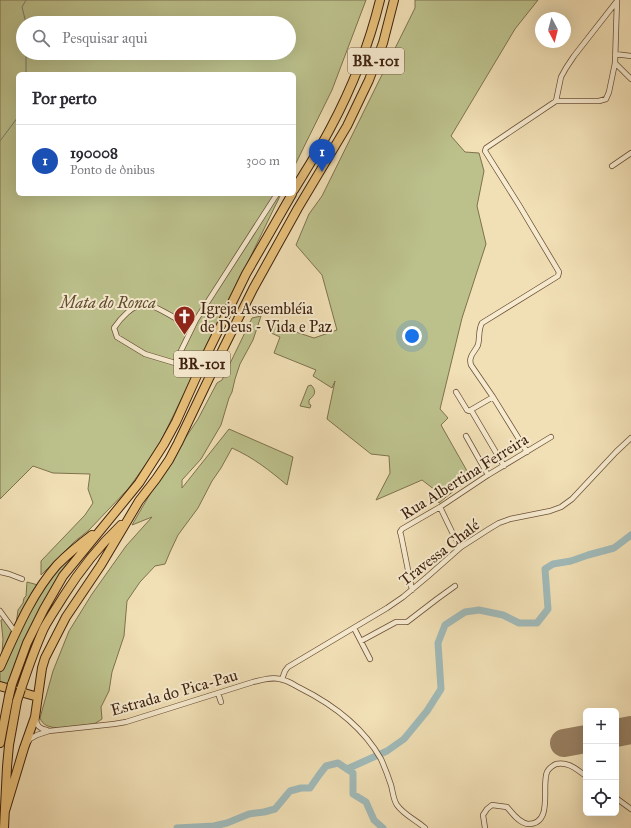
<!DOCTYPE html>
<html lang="pt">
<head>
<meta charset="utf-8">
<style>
	body { margin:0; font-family:"IM FELL Great Primer",serif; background:#f2f2f3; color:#2b2b33 }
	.controls { position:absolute; right:12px; bottom:12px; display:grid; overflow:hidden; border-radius:6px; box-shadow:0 4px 16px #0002 }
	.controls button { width:36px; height:36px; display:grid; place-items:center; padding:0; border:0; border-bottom:1px solid #e1e1e2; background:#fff; color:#2b2b33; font:20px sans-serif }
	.compass { position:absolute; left:535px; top:12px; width:36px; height:36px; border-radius:50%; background:#fff; box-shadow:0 4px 16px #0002; rotate:173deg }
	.you { position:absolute; left:412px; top:336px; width:14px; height:14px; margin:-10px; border:3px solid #fff; border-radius:50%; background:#1a73e8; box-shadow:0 0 0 6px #1a73e833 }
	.badge { display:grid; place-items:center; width:26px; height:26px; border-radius:50%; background:#2563eb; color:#fff; font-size:13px; font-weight:700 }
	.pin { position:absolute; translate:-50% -33px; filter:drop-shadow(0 1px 2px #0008) }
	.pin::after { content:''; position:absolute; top:21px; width:14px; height:12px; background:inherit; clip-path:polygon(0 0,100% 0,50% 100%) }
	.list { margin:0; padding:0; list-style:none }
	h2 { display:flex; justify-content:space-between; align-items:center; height:52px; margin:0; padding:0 16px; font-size:17px }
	h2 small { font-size:13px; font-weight:400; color:#7c7c81 }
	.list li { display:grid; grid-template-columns:26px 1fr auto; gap:12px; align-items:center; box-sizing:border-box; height:72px; padding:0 16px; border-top:1px solid #e1e1e2 }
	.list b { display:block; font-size:15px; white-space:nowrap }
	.list p { margin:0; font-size:13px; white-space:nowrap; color:#7c7c81 }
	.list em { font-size:13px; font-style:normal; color:#7c7c81 }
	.icon { flex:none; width:22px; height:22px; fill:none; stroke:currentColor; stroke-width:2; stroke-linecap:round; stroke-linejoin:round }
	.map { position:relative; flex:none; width:631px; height:828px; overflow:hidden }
	.search { position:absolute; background:#fff; box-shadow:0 4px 16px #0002; left:16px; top:16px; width:280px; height:44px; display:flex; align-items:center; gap:10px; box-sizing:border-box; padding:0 14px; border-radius:22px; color:#7c7c81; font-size:15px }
	.panel { position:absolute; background:#fff; box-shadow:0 4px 16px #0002; left:16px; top:72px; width:280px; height:124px; border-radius:6px }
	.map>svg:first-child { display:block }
</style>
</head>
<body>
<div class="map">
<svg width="631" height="828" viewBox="0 0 631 828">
	<rect width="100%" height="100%" fill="#f1dfb5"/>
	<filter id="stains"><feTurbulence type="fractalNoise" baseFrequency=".005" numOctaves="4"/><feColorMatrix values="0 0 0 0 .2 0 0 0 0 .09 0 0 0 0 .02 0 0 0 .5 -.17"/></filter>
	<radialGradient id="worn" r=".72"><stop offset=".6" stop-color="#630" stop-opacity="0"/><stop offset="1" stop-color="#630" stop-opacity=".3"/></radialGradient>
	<!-- green -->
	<path fill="#bcc18c" stroke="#7e724e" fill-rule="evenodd" d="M0 0H366L332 90 294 167V74H18V194H281L157 449 128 489 89 530 74 542 41 575V561L85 515 93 503 88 489 90 474 53 473 33 466 0 499ZM23 23H289V53H23Z
		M415 0H538L515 29 451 136 465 152 479 153 484 171 477 206 486 244 462 318 440 409 448 418 441 425 471 478 446 497 439 503 435 490 422 480 376 500 390 473 389 456 371 454 327 419 335 381 332 388 313 376 316 370 274 353 280 337 269 332 272 324 314 338 337 330 322 275 296 245 309 214 322 196 415 8Z
		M261 316 253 340 240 364 235 379 232 392 229 398 221 425 201 459 182 480V488L229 429 293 457 287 485C269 470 254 458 232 448L221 468 212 481 198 508 178 535 170 552 165 564 155 566 140 582 127 601 124 636 112 672 109 691 101 707 102 719C99 721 96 723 93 724 88 725 82 725 77 726 66 727 45 732 40 718L53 671 69 631 92 594 126 546 152 517 132 525 164 470 198 419 217 383 222 380 252 318Z
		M311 385C317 391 315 395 309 400V404L311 405 310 408 300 406 308 386Z
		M87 542 69 565 8 686 0 682V672L41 590 59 566Z
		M27 582 38 585 16 625 18 610 23 603 24 598 26 596Z
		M3 619 14 633 2 653 3 639 1 620Z"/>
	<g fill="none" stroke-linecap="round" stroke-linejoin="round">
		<!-- stream -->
		<path stroke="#797d75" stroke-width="1" d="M26 23 22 7 26 0
			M26 74V53
			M0 141 18 117"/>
		<!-- river -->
		<path stroke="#a0bab9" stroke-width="7" d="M347 769 387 751 404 739 427 711 441 689 438 643 445 625 465 612 479 610 503 615 519 623H537L548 609 545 569 553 564 571 561 588 555 614 548 631 535
			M177 828 214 826 227 823 249 814 264 812 275 809 290 791 301 788H310L319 775 326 766 338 763 353 773V794L366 802 374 820 383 828"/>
		<!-- runway -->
		<path stroke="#988062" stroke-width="28" d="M616 733 631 730
			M564 743 586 739"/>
		<defs>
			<path id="street" d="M615 54 631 56
				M615 63 631 79
				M556 101 561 77 566 68 574 56 617 1
				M612 166 631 153
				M192 328C183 323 154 304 145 304 133 304 120 319 114 328L117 337 145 354 175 363 196 320 277 194
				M456 392 467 410 469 411 493 397
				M471 410 504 466
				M466 436 488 475
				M527 452 493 397 471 365C468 356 475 352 478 345 480 338 478 330 482 323L558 276 559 272 519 205 490 159 485 151 486 148 556 101H599L606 99 609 92 615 63 617 0
				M440 507 454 536 461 547
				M0 572 9 574 22 579
				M412 590 401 535 400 532 402 529 440 507 488 475 551 437
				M0 611 16 633
				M354 628 370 659
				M361 641 396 622H407L437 599 455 586
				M282 679 285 671 288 667 387 608 403 597 427 577 461 547 489 529 499 523 510 519 550 511 561 507 572 499 616 452 631 438
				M218 693 221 702
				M36 718C36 726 40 729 47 730
				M28 742 30 739 37 735 49 731 114 724 126 722 253 682C262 680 274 676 283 680 289 681 294 685 300 688 332 704 363 727 381 759 385 768 388 776 391 785 393 792 393 799 397 805 404 815 416 820 425 828
				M616 798 631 809
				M485 828 483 815 487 809 492 805 507 807C512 813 519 823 528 824 554 824 541 786 547 772 549 768 552 766 556 764 568 761 577 770 586 776"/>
			<path id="highway" d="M294 190C306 170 319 150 330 129 352 88 369 45 380 0
				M0 667C16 632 31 595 57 565 68 554 80 544 92 535
				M12 684 27 643 44 609 63 576 139 483 164 444 176 422 203 362 246 274 292 194
				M0 686 38 697
				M21 689C28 668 35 648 44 628 50 617 57 607 63 597 80 570 98 547 121 525
				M0 743 9 696
				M5 811 24 748 35 717 42 668 45 658 66 617 101 565 139 501 156 479 169 460 178 443 223 349 253 289 298 208 347 126 369 80 383 43 394 0
				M4 828 7 767 9 745 17 701"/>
		</defs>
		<!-- street casing -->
		<use href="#street" stroke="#6c5138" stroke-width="6"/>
		<!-- highway casing -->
		<use href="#highway" stroke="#3f220f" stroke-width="10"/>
		<!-- street -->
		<use href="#street" stroke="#f6eacf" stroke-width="4.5"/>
		<!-- highway -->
		<use href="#highway" stroke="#e8c07a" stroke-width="8"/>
		<defs>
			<path id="highway-bridge" d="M9 696 12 684
				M17 701 21 689"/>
		</defs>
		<!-- highway-bridge casing -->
		<use href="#highway-bridge" stroke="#3f220f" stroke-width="10" stroke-linecap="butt"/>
		<!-- highway-bridge -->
		<use href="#highway-bridge" stroke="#e8c07a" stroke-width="8"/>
	</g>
	<!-- icons -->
	<defs>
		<symbol id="church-pin" viewBox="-11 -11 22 30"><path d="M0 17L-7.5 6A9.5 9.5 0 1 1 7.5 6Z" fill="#8f2418" stroke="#f6eacf"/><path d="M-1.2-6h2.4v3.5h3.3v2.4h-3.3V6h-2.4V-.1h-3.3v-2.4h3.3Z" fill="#fff"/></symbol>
	</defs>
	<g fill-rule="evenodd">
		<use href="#church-pin" x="172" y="304" width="25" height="34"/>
	</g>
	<g text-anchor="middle" stroke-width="4" stroke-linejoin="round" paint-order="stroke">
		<!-- shield labels -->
		<g fill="#f6eacf" stroke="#765e49" stroke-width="1">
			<rect x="348" y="48" width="56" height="26" rx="3"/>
			<rect x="174" y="351" width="56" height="26" rx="3"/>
		</g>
		<g font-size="15" font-weight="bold" fill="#3f220f">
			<text x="376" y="66">BR-101</text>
			<text x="202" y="369">BR-101</text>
		</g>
		<!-- park labels -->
		<g font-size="16" font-style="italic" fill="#5e4a2e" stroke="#f6eacf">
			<text x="108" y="308">Mata do Ronca</text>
		</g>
		<!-- poi labels -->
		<g font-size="16" fill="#3f220f" stroke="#f6eacf" text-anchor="start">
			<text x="200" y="314">Igreja Assembléia<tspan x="200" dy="18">de Deus - Vida e Paz</tspan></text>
		</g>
		<!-- street labels -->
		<g font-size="16" fill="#3f220f" stroke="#f6eacf">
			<text transform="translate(464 476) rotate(-32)" y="6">Rua Albertina Ferreira</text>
			<text transform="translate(439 552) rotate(-38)" y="6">Travessa Chalé</text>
			<text transform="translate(174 692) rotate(-16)" y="6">Estrada do Pica-Pau</text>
		</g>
	</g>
	<rect width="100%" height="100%" filter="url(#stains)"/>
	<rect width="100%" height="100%" fill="url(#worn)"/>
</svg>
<div class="controls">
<button>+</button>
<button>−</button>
<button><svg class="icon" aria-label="locate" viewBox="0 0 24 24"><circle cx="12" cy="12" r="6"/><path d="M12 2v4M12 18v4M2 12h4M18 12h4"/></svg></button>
</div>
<svg class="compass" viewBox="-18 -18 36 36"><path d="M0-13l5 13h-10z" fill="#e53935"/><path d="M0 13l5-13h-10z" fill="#7c7c81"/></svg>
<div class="you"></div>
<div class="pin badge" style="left:322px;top:172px;background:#1a4fb4">1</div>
<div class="search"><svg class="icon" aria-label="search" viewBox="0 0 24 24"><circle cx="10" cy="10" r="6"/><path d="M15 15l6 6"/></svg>Pesquisar aqui</div>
<section class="panel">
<h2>Por perto<small></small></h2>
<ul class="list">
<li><span class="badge" style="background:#1a4fb4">1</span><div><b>190008</b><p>Ponto de ônibus</p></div><em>300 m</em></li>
</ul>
</section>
</div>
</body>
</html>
